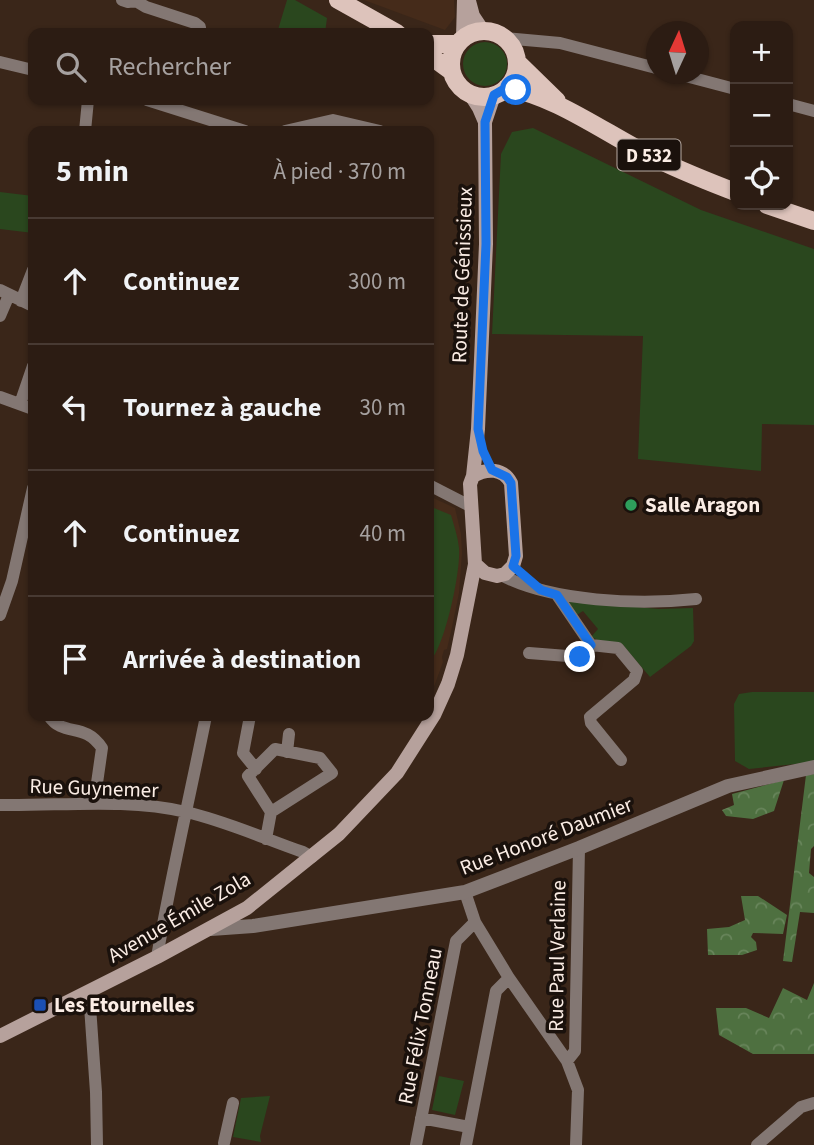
<!DOCTYPE html>
<html lang="fr">
<head>
<meta charset="utf-8">
<style>
	body { margin:0; font-family:"Source Sans 3",sans-serif; background:#382921; color:#f1f3f6 }
	.controls { position:absolute; right:21px; top:21px; display:grid; overflow:hidden; border-radius:14px; box-shadow:0 2px 5px #0004 }
	.controls button { width:63px; height:63px; display:grid; place-items:center; padding:0; border:0; border-bottom:2px solid #483a33; background:#2c1c13; color:#f1f3f6; font:35px sans-serif }
	.compass { position:absolute; left:646px; top:21px; width:63px; height:63px; border-radius:50%; background:#2c1c13; box-shadow:0 2px 5px #0004; rotate:4deg }
	.stop { position:absolute; width:21px; height:21px; margin:-16px; border:5px solid #1a73e8; border-radius:50%; background:#fff }
	.stop.end { background:#1a73e8; border-color:#fff; box-shadow:0 2px 7px #0008 }
	.list { margin:0; padding:0; list-style:none }
	h2 { display:flex; justify-content:space-between; align-items:center; height:91px; margin:0; padding:0 28px; font-size:30px }
	h2 small { font-size:23px; font-weight:400; color:#a6a1a0 }
	.list li { display:grid; grid-template-columns:46px 1fr auto; gap:21px; align-items:center; box-sizing:border-box; height:126px; padding:0 28px; border-top:2px solid #483a33 }
	.list b { display:block; font-size:26px; white-space:nowrap }
	.list em { font-size:23px; font-style:normal; color:#a6a1a0 }
	.icon { flex:none; width:38px; height:38px; fill:none; stroke:currentColor; stroke-width:2; stroke-linecap:round; stroke-linejoin:round }
	.map { position:relative; flex:none; width:814px; height:1145px; overflow:hidden }
	.search { position:absolute; background:#2c1c13; box-shadow:0 2px 5px #0004; left:28px; top:28px; width:406px; height:77px; display:flex; align-items:center; gap:18px; box-sizing:border-box; padding:0 24px; border-radius:14px; color:#a6a1a0; font-size:26px }
	.panel { position:absolute; background:#2c1c13; box-shadow:0 2px 5px #0004; left:28px; top:126px; width:406px; height:595px; border-radius:14px }
	.map>svg:first-child { display:block }
</style>
</head>
<body>
<div class="map">
<svg width="814" height="1145" viewBox="0 0 814 1145">
	<defs>
		<pattern id="forest-crowns" width="20" height="18" patternUnits="userSpaceOnUse" patternTransform="scale(1.75)"><rect width="20" height="18" fill="#4e7040"/><path d="M2 6a3 3 0 1 1 6 0M12 15a3 3 0 1 1 6 0" fill="none" stroke="#68855b"/></pattern>
	</defs>
	<rect width="100%" height="100%" fill="#3a2619"/>
	<!-- built -->
	<path fill="#452b1a" d="M364 0H454L455 17 445 30Z
		M429 496 455 508 461 534 462 553 459 593 452 627 447 649 444 650 442 657 443 662 431 695 429 694Z"/>
	<!-- green -->
	<path fill="#2a471e" d="M287 0H295L327 18 325 33H277Z
		M463 64a22 22 0 1 1 44 0a22 22 0 1 1-44 0Z
		M533 128 701 210 814 249V425L762 424 761 471 638 459 643 336 492 334 501 154 512 132Z
		M0 192 33 196V233L0 229Z
		M429 506 451 515C454 526 458 537 459 548 461 571 445 647 429 663Z
		M570 601 659 609 693 608 694 641 691 646 650 677 622 644 598 640 591 637 598 629 583 611 575 616 568 606Z
		M752 692H814V762L749 769 735 761 734 704 739 694Z
		M439 1076 464 1081 455 1115 432 1110Z
		M270 1096 260 1136 261 1142 233 1137 241 1098Z"/>
	<!-- forest -->
	<path fill="url(#forest-crowns)" d="M814 774V846L811 849 809 873 814 877V913L800 912 792 962 783 961 806 775Z
		M784 780 774 811 753 819 726 816 722 810 734 805 732 794Z
		M741 896H758L787 915 783 934 753 933 751 937 756 942 757 950 742 955H708L707 929 729 927 745 920Z
		M814 983V1054H753L719 1035 716 1008H746L769 1018 783 988 807 1000Z"/>
	<g fill="none" stroke-linecap="round" stroke-linejoin="round">
		<!-- minor -->
		<path stroke="#837773" stroke-width="12" d="M122 0 128 2 136 1 146 7 195 23 200 27V33
			M504 38 560 43 656 68
			M0 62 33 70
			M678 74 735 89
			M147 100 245 131
			M788 104 814 111
			M85 131 88 100
			M285 131 333 120 380 131
			M0 290 33 306
			M21 301 33 270
			M0 316 9 295
			M0 397 33 409
			M20 404 33 366
			M429 485 470 506
			M501 575C552 602 639 605 696 599
			M557 595 591 645 618 648 637 671 634 680 590 717 591 723 621 760
			M0 615 12 581 33 488
			M529 653 580 657 591 645
			M49 716C64 738 84 721 102 748L94 804
			M250 716 243 753 256 769
			M287 752 289 734
			M0 805C62 806 126 798 186 812 226 821 265 839 303 852L312 857
			M266 839 271 812 332 773 320 758 275 749 248 776 271 812
			M465 892 475 922 509 978 567 1061 578 1090 576 1145
			M157 957C171 876 190 796 206 716
			M89 992 96 1092 97 1145
			M567 1061 575 1051 579 848
			M421 1118 469 1127
			M224 1143 233 1103
			M416 1145 456 941 475 922
			M466 1145 496 991 509 978
			M757 1145 801 1107 814 1103"/>
		<!-- tertiary -->
		<path stroke="#837773" stroke-width="14" d="M211 929 253 926 465 892 579 848 728 786 814 767"/>
		<!-- secondary -->
		<path stroke="#b6a19c" stroke-width="14" d="M469 1 473 16 483 31
			M463 38 464 0
			M485 122 494 95
			M473 476C487 468 503 468 511 483L516 556 513 566 505 574 497 576 485 573 475 564
			M0 1036 157 957 247 908 339 834 397 773 434 715 448 684 457 655 475 564 470 484 473 476 478 429 486 244 485 122 479 108 470 94"/>
		<!-- primary -->
		<path stroke="#ddc3bb" stroke-width="18" d="M338 0 397 33
			M451 64a33 33 0 1 1 66 0a33 33 0 1 1-66 0Z
			M429 44H457
			M429 55 451 71
			M517 62 557 101
			M506 88C553 94 608 135 651 156 678 170 707 181 735 192
			M767 205 814 221"/>
	</g>
	<g fill="none" stroke-linecap="round" stroke-linejoin="round">
		<!-- route -->
		<path stroke="#1a73e8" stroke-width="9" d="M516 90 506 88 494 95 485 122 486 244 478 429 483 451 492 470 507 477 511 483 516 556 513 566 541 590 557 595 591 645 580 657"/>
	</g>
	<!-- markers -->
	<circle fill="#2e9e5b" stroke="#1a110c" stroke-width="2.5" cx="631" cy="505" r="7"/>
	<rect fill="#1a4fb4" stroke="#1a110c" stroke-width="2.5" x="33" y="998" width="14" height="14" rx="3.5"/>
	<g text-anchor="middle" stroke-width="7" stroke-linejoin="round" paint-order="stroke">
		<!-- shield labels -->
		<rect fill="#1a110c" stroke="#b8aba4" stroke-width="2" x="617.5" y="139.5" width="63" height="31" rx="5"/>
		<g font-size="19" font-weight="bold" fill="#fbede5">
			<text x="649" y="162">D 532</text>
		</g>
		<!-- street labels -->
		<g font-size="21" fill="#fbede5" stroke="#1a110c">
			<text transform="translate(462 275) rotate(-88)" y="7">Route de Génissieux</text>
			<text transform="translate(94 788) rotate(2)" y="7">Rue Guynemer</text>
			<text transform="translate(546 836) rotate(-21)" y="7">Rue Honoré Daumier</text>
			<text transform="translate(179 917) rotate(-30)" y="7">Avenue Émile Zola</text>
			<text transform="translate(557 956) rotate(-89)" y="7">Rue Paul Verlaine</text>
			<text transform="translate(420 1026) rotate(-79)" y="7">Rue Félix Tonneau</text>
		</g>
		<!-- poi labels -->
		<g font-size="21" font-weight="bold" fill="#fbede5" stroke="#1a110c" text-anchor="start">
			<text x="645" y="512">Salle Aragon</text>
			<text x="54" y="1012">Les Etournelles</text>
		</g>
	</g>
</svg>
<div class="controls">
<button>+</button>
<button>−</button>
<button><svg class="icon" aria-label="locate" viewBox="0 0 24 24"><circle cx="12" cy="12" r="6"/><path d="M12 2v4M12 18v4M2 12h4M18 12h4"/></svg></button>
</div>
<svg class="compass" viewBox="-18 -18 36 36"><path d="M0-13l5 13h-10z" fill="#e53935"/><path d="M0 13l5-13h-10z" fill="#a6a1a0"/></svg>
<div class="stop" style="left:516px;top:90px"></div>
<div class="stop end" style="left:580px;top:657px"></div>
<div class="search"><svg class="icon" aria-label="search" viewBox="0 0 24 24"><circle cx="10" cy="10" r="6"/><path d="M15 15l6 6"/></svg>Rechercher</div>
<section class="panel">
<h2>5 min<small>À pied · 370 m</small></h2>
<ul class="list">
<li><svg class="icon" aria-label="ahead" viewBox="0 0 24 24"><path d="M12 20V5M6 11l6-6 6 6"/></svg><div><b>Continuez</b></div><em>300 m</em></li>
<li><svg class="icon" aria-label="left" viewBox="0 0 24 24"><path d="M17 20v-9H6M10 6l-5 5 5 5"/></svg><div><b>Tournez à gauche</b></div><em>30 m</em></li>
<li><svg class="icon" aria-label="ahead" viewBox="0 0 24 24"><path d="M12 20V5M6 11l6-6 6 6"/></svg><div><b>Continuez</b></div><em>40 m</em></li>
<li><svg class="icon" aria-label="arrive" viewBox="0 0 24 24"><path d="M6 21V4h12l-3 4 3 4H6"/></svg><div><b>Arrivée à destination</b></div></li>
</ul>
</section>
</div>
</body>
</html>
